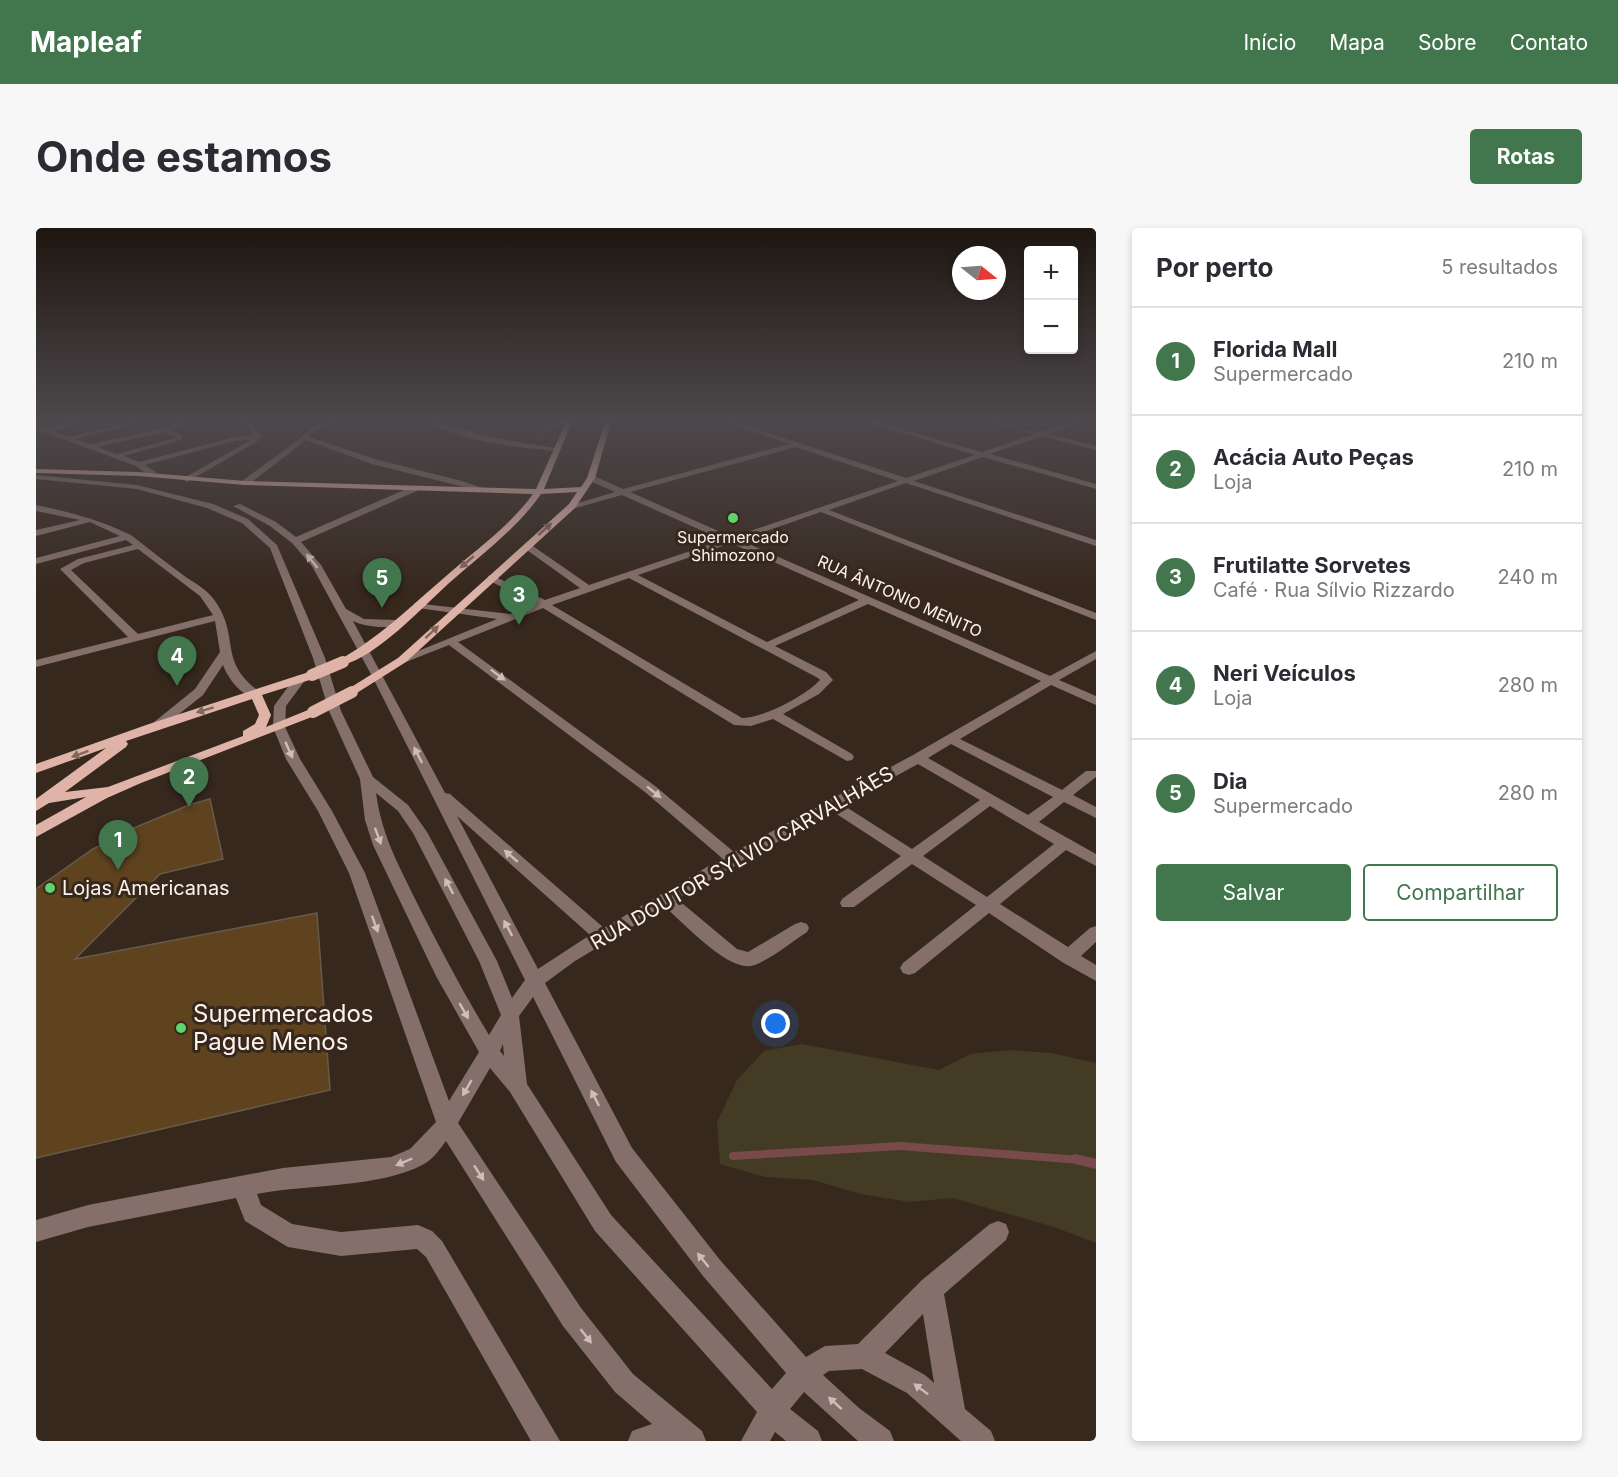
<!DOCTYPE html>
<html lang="pt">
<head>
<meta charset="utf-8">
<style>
	body { margin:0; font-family:Inter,sans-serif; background:#f7f7f7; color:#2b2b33 }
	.controls { position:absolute; right:18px; top:18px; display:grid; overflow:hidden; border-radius:6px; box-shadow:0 3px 9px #0003 }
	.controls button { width:54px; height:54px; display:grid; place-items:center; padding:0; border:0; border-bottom:2px solid #e1e1e2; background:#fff; color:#2b2b33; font:30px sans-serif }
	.compass { position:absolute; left:916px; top:18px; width:54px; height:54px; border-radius:50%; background:#fff; box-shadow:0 3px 9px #0003; rotate:107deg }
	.you { position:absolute; left:740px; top:796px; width:21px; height:21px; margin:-15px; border:4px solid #fff; border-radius:50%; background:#1a73e8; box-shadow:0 0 0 9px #1a73e833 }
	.badge { display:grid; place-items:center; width:39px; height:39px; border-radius:50%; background:#42774d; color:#fff; font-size:20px; font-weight:700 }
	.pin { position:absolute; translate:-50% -50px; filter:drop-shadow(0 2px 3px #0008) }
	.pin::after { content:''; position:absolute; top:32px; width:21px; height:18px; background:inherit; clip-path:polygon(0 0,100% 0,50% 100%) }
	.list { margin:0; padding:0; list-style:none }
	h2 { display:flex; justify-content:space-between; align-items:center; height:78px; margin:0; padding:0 24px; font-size:26px }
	h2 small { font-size:20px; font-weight:400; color:#7c7c81 }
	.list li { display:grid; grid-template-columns:39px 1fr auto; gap:18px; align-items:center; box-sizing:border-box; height:108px; padding:0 24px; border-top:2px solid #e1e1e2 }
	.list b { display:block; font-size:22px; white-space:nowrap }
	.list p { margin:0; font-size:20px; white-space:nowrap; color:#7c7c81 }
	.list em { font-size:20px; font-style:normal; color:#7c7c81 }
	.actions { display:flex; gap:12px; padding:18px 24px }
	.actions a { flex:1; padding:14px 0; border:2px solid #42774d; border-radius:6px; text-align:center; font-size:21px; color:#42774d }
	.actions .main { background:#42774d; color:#fff }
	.map { position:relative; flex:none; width:1060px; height:1213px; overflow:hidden; border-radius:6px }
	header { display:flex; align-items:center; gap:36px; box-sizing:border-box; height:84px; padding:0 30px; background:#42774d; color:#fff }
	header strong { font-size:28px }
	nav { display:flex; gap:33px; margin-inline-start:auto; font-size:21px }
	.intro { display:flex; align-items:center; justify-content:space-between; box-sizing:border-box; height:144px; padding:0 36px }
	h1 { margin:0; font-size:42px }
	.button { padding:15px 27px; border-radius:6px; background:#42774d; color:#fff; font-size:21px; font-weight:700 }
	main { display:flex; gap:36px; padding:0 36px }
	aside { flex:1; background:#fff; border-radius:6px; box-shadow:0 3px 9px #0003 }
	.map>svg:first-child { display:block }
</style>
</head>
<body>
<header>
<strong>Mapleaf</strong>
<nav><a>Início</a><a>Mapa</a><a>Sobre</a><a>Contato</a></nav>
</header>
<div class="intro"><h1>Onde estamos</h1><a class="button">Rotas</a></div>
<main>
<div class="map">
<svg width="1060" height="1213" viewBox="0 0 1060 1213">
	<rect width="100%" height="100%" fill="#37281e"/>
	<!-- green -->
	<path fill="#433b23" d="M766 816 903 842 935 826 972 822 1015 825 1060 835V1015L1018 999 917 970 873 974 825 966 777 952 729 949 684 936 681 894 701 852 728 823Z"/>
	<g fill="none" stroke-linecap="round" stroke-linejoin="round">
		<!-- stream-far1 -->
		<path stroke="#784a4b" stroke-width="8" d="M697 928 864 918 1045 932"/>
		<!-- stream -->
		<path stroke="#784a4b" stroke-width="10" d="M1039 931 1060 936"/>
	</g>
	<!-- building -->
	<path fill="#5e431e" stroke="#675a4b" stroke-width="1.5" d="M174 571 187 631 124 646 39 731 281 685 294 862 0 930V661L57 621 98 600 153 577Z"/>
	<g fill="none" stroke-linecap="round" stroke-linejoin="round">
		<!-- minor-tunnel -->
		<path stroke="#55463d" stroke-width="8" stroke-dasharray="8 4" stroke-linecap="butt" d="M501 210 514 198"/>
		<!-- minor -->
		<path fill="#856f6a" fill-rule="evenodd" d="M36 194H47L17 203 33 209 95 194 103 195 40 211 54 216 128 200 143 194H152L136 202 147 208 145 212 88 228 103 234 199 209 217 207 208 194H214L226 209 222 213 151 254 147 252 148 250 215 212 199 213 109 237 120 244 115 249 100 238 0 201V197L11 200ZM129 204 140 210 81 226 61 219Z
			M294 194H304L278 203 273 209 342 232 426 253 452 262 448 264 336 236 270 212 212 257H206V253L258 215 274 201Z
			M394 194H403L458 210 526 221 522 223C484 219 426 215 394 194Z
			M526 194 536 195 514 200 511 198Z
			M689 194H699L870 250 939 227 830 194H841L946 224 999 206 955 194C971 194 993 206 1007 203 1021 201 1031 194 1045 194L1013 206 1060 218V222L1006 208 954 226 1060 256V261L947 229 878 253 1060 312V318L870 255 793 282 1060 385V392L785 284 704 312 1014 448 1060 423V431L1023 452 1060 468V477L1015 457 924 511 1026 562 1050 543H1060V549L1037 567 1060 579V590L1028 574 1003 594 1060 626V638L1030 622 964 676 1032 719 1054 700 1060 698V714L1045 728 1060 737V753L1026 734 953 685 879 745 873 747 867 745 864 740 867 735 940 677 876 636 818 679H806L804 675 806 671 865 628 796 583 641 671 701 721 712 724 759 696 765 694 771 696 773 700 771 704C757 713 730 735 715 738 690 742 648 695 629 679L539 733 509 755 596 920 684 1032 770 1129 789 1118 822 1116 886 1052 954 996 962 993 970 996 973 1004 970 1012 908 1066 929 1181 955 1203 959 1213H925L871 1165 826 1141 793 1143 787 1147 823 1180 854 1203 858 1213H822L768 1164 754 1181 782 1203 786 1213H750L739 1204 734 1213H705L721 1184 559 1003 474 864 454 840 422 895 545 1080 597 1146 666 1203 670 1213H592L596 1203 616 1196 579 1164 527 1098 410 913C404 921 397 931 388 936 345 960 271 956 221 966L225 977 256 996 305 1004 382 997 396 1003 406 1013 524 1213H495L390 1029 381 1021 305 1028 252 1019 209 993 200 970 52 999 0 1014V992L52 977 247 940 355 929 374 921 400 894 313 645 282 583 250 531 237 499 238 478 260 448 264 447 270 451 250 478 249 499 264 531 296 583 329 645 413 873 443 824 400 748 337 617 329 592 324 551 293 483 277 430 234 320 206 295 171 280 101 261 0 251V247L101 257 177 276 212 291 241 317 289 430 305 483 337 549 372 577 391 604 461 733 476 770 489 752 336 448 276 338 256 315 234 298 197 278 204 276 240 294 260 309 377 258H383V262L265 314 285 337 310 381 328 391 361 392 366 395C357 402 328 399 317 393L409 565 414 566 568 700 686 630 609 564 413 417 370 434H362L360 432 461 391 382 380 378 379V375L474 386 499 376 452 352V348L455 347 509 372 544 360 488 320V316H494L553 357 687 312 586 267 536 281 532 278 579 264 552 252V248H558L587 261 753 216ZM760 219 862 253 696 309 594 264ZM695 315 823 372 731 414 602 347ZM593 350 782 450 784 452C771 467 725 491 706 490L516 377ZM832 376 1005 453 877 527 698 624 619 558 422 414 507 380 698 497 715 498 737 491 811 533 816 532 818 529 816 526 747 486 783 466 797 452 790 444 739 418ZM915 516 1017 569 992 587 892 530ZM882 536 944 572 876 621 807 577ZM340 565 362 583 377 605 443 733 465 787 453 807C428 766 406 724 384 681 365 641 346 610 340 565ZM954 578 1018 616 951 669 887 628ZM421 588 554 707 502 741ZM497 769 580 934 667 1048 750 1145 736 1161 575 987 491 856 483 788ZM467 816 468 828 464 823ZM887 1086 898 1155 889 1147 849 1125Z
			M0 277C34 284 64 292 95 307 112 320 129 334 147 347 158 355 171 361 179 373 205 410 181 433 224 464V470C208 472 192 451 187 437L167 467 123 502H113L112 499 159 461 184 424 179 393 0 439V432L92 409 24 341 42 331 97 317 90 312 0 336V330L84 308 54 294 0 308V302L44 292 0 283ZM102 321 164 368 177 387 102 406 35 342 48 335Z"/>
		<!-- major -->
		<path fill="#dfb3a7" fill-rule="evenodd" d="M530 194H536L508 261 545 259 551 250 569 194H575L559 250 539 280 370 434 316 468 312 467V461L362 430 533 276 541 264 505 266C480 302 444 327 412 356 386 380 341 428 307 437L303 436V432C343 410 375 378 409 349 439 322 473 299 497 266L209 257 102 248 0 245V241L102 244 209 253 500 261Z
			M276 443 282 447 280 450 226 467 235 487 230 499 277 480 283 484 281 487 105 555 71 570 0 609V597L50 569 13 575 0 583V571L70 520 0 545V536L113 496ZM216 471 223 487 219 496 207 503V508L72 559 29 564 90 519 92 516 90 513Z"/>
		<!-- major-bridge -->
		<path stroke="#dfb3a7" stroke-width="12" d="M276 447 307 434
			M277 484 316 464"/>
	</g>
	<!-- one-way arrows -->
	<defs><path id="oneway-solid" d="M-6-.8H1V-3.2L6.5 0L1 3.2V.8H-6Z" transform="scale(1.5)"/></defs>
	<g fill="#83675c">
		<use href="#oneway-solid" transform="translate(509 301) rotate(-42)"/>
		<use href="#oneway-solid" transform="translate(431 334) rotate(139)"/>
		<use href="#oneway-solid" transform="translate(396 404) rotate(-43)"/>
		<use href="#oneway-solid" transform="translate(169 482) rotate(163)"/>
		<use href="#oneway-solid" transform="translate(44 526) rotate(160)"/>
	</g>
	<g fill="#cebeb8">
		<use href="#oneway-solid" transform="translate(276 333) rotate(-128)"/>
		<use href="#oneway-solid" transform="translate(462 447) rotate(37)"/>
		<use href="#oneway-solid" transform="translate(253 522) rotate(66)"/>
		<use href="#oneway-solid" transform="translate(382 527) rotate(-117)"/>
		<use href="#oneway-solid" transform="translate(618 564) rotate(39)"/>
		<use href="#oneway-solid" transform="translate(342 608) rotate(70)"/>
		<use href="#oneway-solid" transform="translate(475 628) rotate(-139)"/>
		<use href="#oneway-solid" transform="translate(413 658) rotate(-118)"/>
		<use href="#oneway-solid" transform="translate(339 696) rotate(70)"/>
		<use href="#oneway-solid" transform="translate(472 700) rotate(-118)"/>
		<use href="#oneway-solid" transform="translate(428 783) rotate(60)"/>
		<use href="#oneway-solid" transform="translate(431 860) rotate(120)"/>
		<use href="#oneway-solid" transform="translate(559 870) rotate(-117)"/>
		<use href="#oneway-solid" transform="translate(368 934) rotate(157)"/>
		<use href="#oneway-solid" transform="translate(443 945) rotate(57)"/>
		<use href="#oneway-solid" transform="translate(667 1032) rotate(-129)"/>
		<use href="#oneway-solid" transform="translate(550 1108) rotate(52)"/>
		<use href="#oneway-solid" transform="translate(885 1161) rotate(-143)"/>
		<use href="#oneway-solid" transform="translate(799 1175) rotate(-138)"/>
	</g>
	<!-- sky -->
	<linearGradient id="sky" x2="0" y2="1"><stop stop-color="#1e1610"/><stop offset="0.53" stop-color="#4d484c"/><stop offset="1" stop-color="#4d484c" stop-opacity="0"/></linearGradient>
	<rect width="1060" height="364" fill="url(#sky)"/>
	<!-- markers -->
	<g fill="#5dd56c" stroke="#37281e" stroke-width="2">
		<circle cx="697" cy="290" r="6"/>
		<circle cx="14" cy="660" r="6"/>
		<circle cx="145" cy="800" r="6"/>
	</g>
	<g text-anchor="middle" stroke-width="6" stroke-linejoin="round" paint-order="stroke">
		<!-- far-poi labels -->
		<g font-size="16" fill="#fef3ec" stroke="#37281e">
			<text x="697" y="315">Supermercado<tspan x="697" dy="18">Shimozono</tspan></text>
		</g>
		<!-- far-street labels -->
		<g font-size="16" fill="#fef3ec" stroke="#37281e">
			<text transform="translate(864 368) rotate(24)" y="6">RUA ÂNTONIO MENITO</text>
		</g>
		<!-- street labels -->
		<g font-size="20" fill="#fef3ec" stroke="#37281e">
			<text transform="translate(706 630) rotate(-30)" y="7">RUA DOUTOR SYLVIO CARVALHÃES</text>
		</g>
		<!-- poi labels -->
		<g font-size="20" fill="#fef3ec" stroke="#37281e" text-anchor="start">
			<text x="26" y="667">Lojas Americanas</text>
		</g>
		<!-- near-poi labels -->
		<g font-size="24" fill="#fef3ec" stroke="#37281e" text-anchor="start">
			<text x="157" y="794">Supermercados<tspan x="157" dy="28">Pague Menos</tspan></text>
		</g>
	</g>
</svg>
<div class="controls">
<button>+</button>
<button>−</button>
</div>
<svg class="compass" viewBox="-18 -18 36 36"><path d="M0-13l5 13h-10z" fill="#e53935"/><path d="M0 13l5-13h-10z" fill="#7c7c81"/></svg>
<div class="you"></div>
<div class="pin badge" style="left:82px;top:642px">1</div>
<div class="pin badge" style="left:153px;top:579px">2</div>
<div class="pin badge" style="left:483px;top:397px">3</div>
<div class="pin badge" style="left:141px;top:458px">4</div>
<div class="pin badge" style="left:346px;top:380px">5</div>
</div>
<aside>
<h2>Por perto<small>5 resultados</small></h2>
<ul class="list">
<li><span class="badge">1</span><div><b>Florida Mall</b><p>Supermercado</p></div><em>210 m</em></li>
<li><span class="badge">2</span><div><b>Acácia Auto Peças</b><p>Loja</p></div><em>210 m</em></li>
<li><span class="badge">3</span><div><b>Frutilatte Sorvetes</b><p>Café · Rua Sílvio Rizzardo</p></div><em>240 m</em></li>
<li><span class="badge">4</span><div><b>Neri Veículos</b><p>Loja</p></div><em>280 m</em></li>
<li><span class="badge">5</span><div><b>Dia</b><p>Supermercado</p></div><em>280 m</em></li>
</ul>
<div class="actions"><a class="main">Salvar</a><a>Compartilhar</a></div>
</aside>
</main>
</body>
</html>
